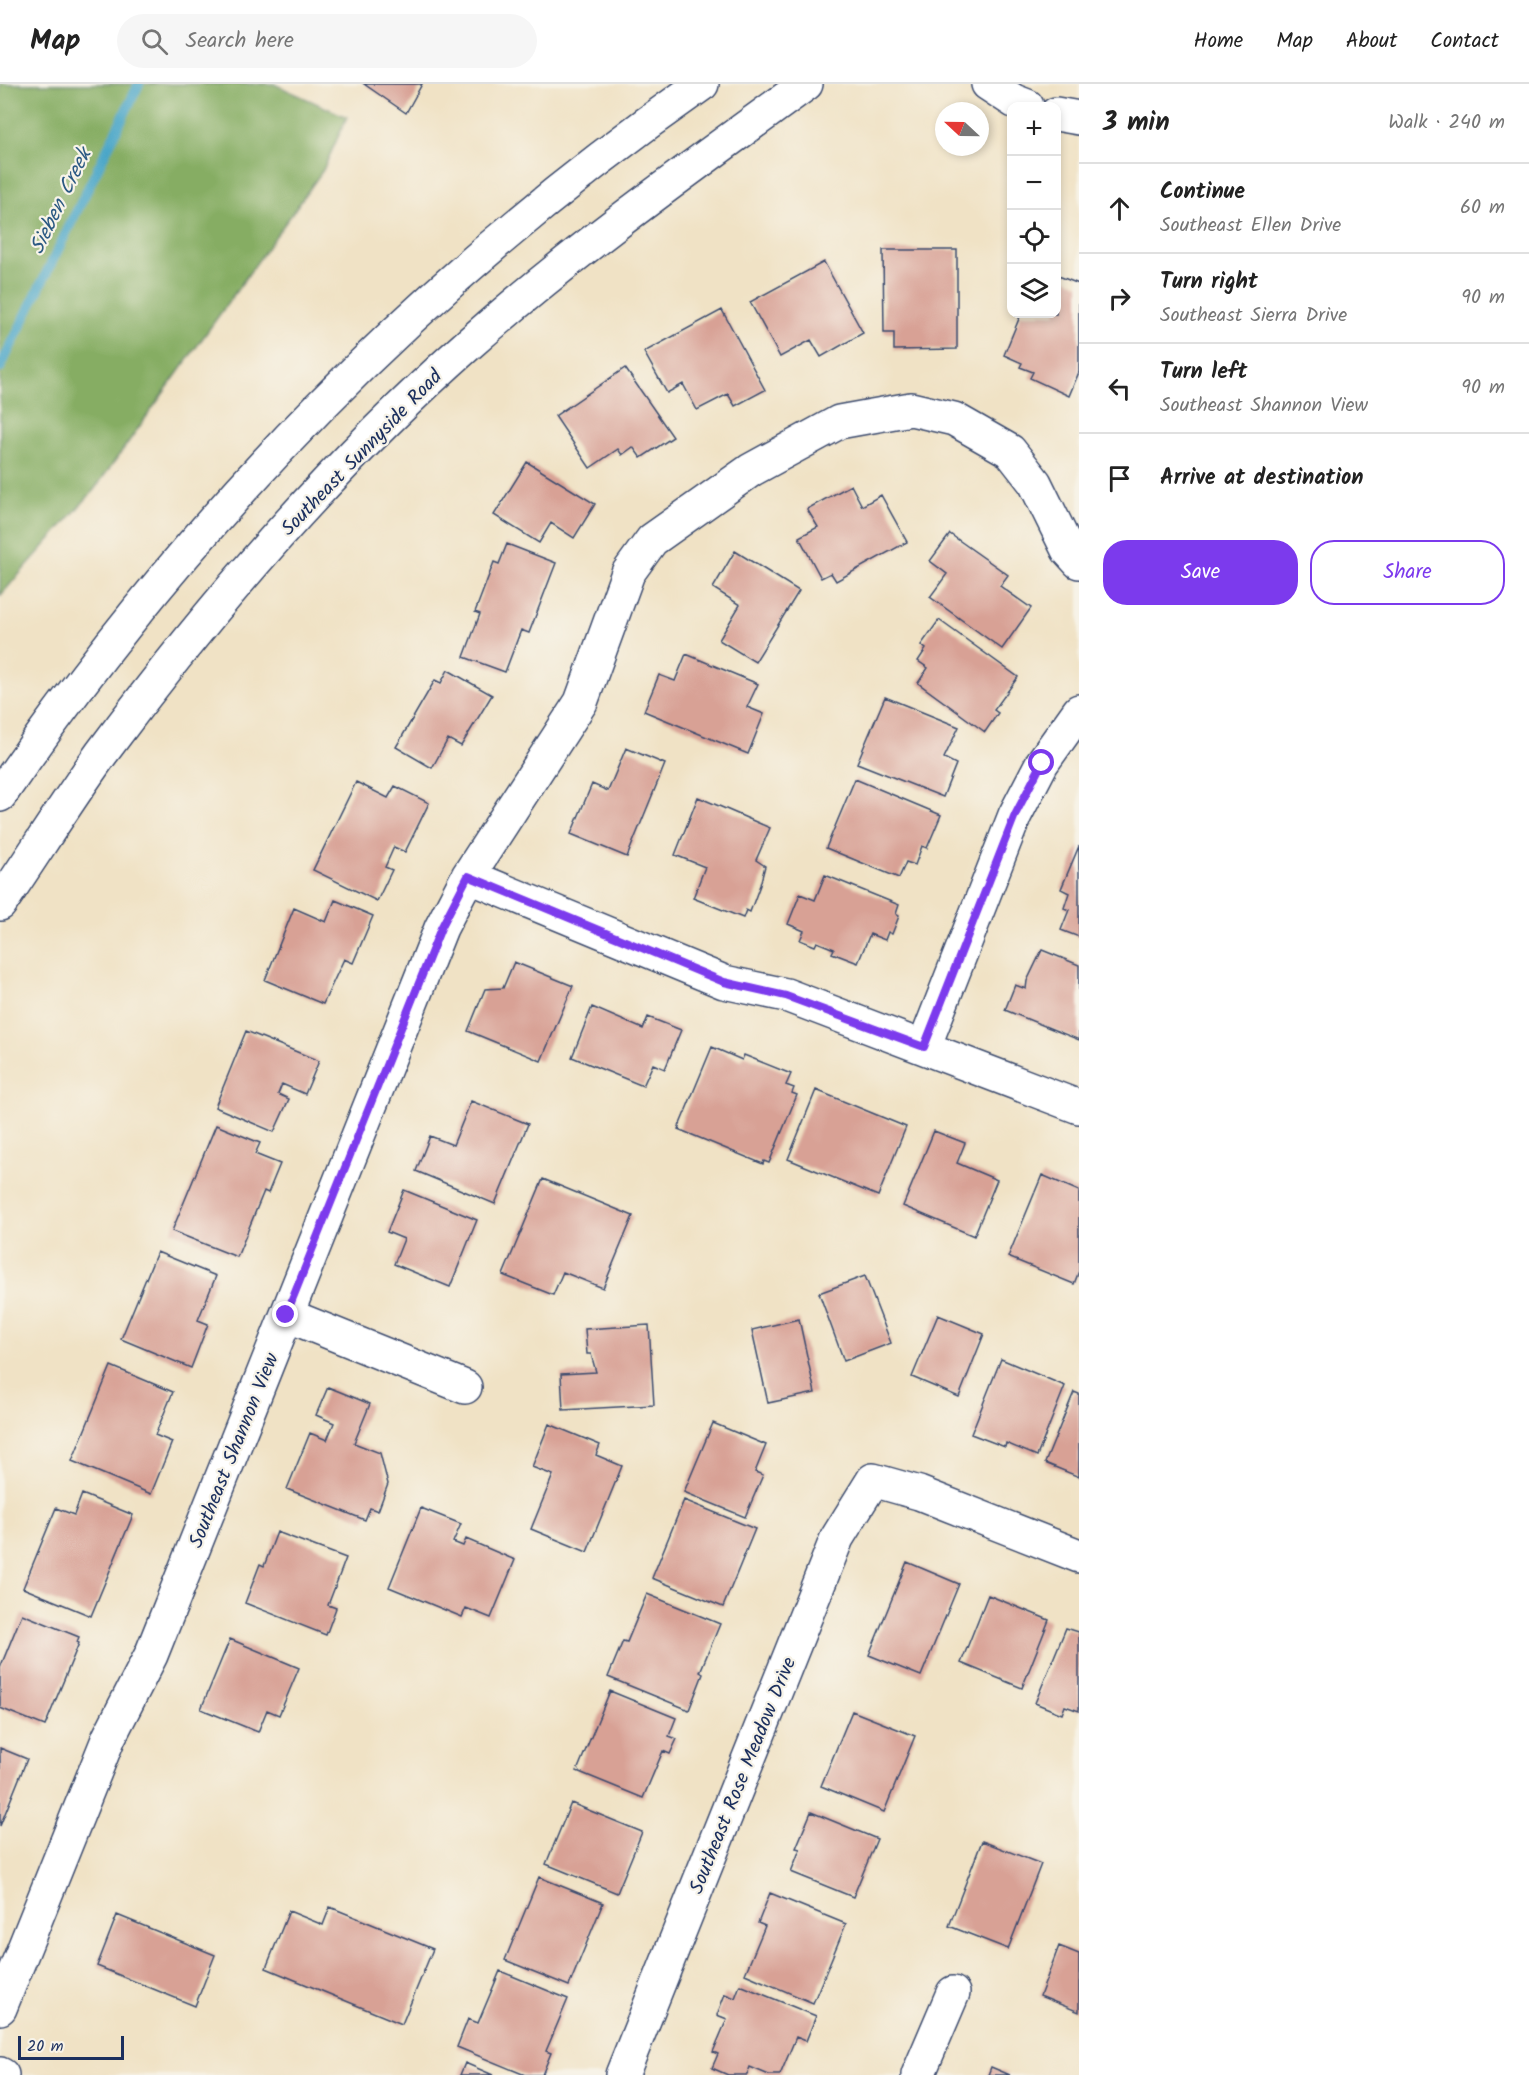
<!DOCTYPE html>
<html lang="en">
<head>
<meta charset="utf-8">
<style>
	body { margin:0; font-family:Kalam,sans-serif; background:#f6f6f6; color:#222 }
	.controls { position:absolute; right:18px; top:18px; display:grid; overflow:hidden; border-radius:12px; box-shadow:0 3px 9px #0003 }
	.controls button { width:54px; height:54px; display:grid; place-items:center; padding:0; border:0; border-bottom:2px solid #e0e0e0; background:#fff; color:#222; font:30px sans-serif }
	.compass { position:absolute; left:935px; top:18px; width:54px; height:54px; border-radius:50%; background:#fff; box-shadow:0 3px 9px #0003; rotate:292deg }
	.scale { position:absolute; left:18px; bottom:15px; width:106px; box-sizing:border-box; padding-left:6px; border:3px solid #1b2f5e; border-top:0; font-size:16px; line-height:21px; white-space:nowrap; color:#1b2f5e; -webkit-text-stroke:4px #f7f3e8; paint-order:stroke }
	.stop { position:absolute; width:18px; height:18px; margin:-14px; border:4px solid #7c3aed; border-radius:50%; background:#fff }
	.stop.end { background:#7c3aed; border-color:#fff; box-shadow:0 2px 6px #0008 }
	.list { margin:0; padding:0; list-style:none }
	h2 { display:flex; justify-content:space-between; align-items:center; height:78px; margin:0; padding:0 24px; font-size:26px }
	h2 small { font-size:20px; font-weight:400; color:#767676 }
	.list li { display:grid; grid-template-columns:39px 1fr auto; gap:18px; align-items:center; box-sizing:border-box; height:90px; padding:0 24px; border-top:2px solid #e0e0e0 }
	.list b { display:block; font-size:22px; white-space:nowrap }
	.list p { margin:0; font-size:20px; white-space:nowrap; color:#767676 }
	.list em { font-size:20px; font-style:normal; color:#767676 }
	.actions { display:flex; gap:12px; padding:18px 24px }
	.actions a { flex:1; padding:14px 0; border:2px solid #7c3aed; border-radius:24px; text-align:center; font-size:21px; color:#7c3aed }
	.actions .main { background:#7c3aed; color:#fff }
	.icon { flex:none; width:33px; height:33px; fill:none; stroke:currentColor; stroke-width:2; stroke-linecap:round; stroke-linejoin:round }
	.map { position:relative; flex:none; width:1079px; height:1991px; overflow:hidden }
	header { display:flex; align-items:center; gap:36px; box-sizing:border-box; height:84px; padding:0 30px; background:#fff; border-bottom:2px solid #e0e0e0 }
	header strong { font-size:28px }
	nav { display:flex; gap:33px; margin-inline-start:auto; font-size:21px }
	.search { width:420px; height:54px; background:#f6f6f6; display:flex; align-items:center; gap:15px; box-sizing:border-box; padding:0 21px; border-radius:33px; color:#767676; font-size:22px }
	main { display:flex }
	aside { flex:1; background:#fff }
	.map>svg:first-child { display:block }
</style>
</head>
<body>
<header>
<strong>Map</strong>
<div class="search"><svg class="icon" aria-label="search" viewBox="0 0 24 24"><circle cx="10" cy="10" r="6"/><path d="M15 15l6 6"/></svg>Search here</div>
<nav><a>Home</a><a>Map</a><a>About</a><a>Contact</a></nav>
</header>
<main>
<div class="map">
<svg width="1079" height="1991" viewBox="0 0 1079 1991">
	<rect width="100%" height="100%" fill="#f7f3e8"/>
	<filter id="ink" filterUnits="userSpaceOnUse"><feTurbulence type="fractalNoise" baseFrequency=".0167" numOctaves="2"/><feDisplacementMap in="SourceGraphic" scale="12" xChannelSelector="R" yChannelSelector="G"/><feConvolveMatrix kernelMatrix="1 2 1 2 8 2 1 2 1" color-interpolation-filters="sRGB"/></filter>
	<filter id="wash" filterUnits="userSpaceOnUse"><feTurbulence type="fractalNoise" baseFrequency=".008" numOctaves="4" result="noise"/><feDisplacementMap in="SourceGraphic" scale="24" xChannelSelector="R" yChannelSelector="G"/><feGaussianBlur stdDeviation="1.35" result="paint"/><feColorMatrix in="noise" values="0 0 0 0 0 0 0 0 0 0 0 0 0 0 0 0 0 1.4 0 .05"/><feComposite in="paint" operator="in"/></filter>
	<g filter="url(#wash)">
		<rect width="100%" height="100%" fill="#f0e2c5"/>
		<!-- forest -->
		<path fill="#86ad63" stroke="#506e60" stroke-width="1.5" d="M0 0H274L347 33 323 86 94 406 0 512Z"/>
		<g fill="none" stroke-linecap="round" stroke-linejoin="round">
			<!-- stream -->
			<path stroke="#49a6c8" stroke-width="10" d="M0 284 139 0"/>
		</g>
		<g id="blocks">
			<!-- building -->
			<path fill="#d8a195" d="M364 0H422L406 29Z
				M883 166H957V265L894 266V249H884Z
				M824 178 863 249 821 273 811 256 780 273 750 218Z
				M1056 191 1079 200V288L1069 312 1030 294 1033 288 1020 283 1022 279 1004 271 1021 230H1056Z
				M722 226 765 306 735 322 728 310 697 326 683 300 667 309 644 268Z
				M625 284 673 353 641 374 633 363 622 371 618 365 590 384 555 332Z
				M527 378 595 420 574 454 551 439 539 459 494 431Z
				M851 401 862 422 881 411 907 458 836 497 831 489 821 494 799 453 818 443 807 425Z
				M950 450 1008 491 1000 502 1031 524 1002 565 930 513 947 490 930 477Z
				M507 460 556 479 529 549 521 546 505 588 464 573 480 530 475 528 494 478 499 480Z
				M735 467 799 507 755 578 719 556 740 521 713 504Z
				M939 536 1018 593 994 626 998 629 985 648 918 599 928 584 918 577 926 565 921 561Z
				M686 570 758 600 747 623 764 630 748 670 644 627 659 591 675 597Z
				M448 586 492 611 461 662 448 655 432 684 396 663 435 596 441 599Z
				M885 613 959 643 944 674 956 680 943 713 857 679Z
				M626 664 665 680 627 773 571 750 592 700 608 707Z
				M855 695 941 731 927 764 922 762 915 781 906 778 899 794 826 764Z
				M356 698 388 714 395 702 429 719 405 768 394 763 385 783 392 786 377 817 313 786Z
				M698 713 770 744 756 776 765 782 760 801 750 828 746 826 743 834 693 814 705 783 675 771Z
				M1079 762V853L1061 846 1069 826 1064 824 1069 809 1061 805Z
				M825 791 899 821 896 830 899 832 892 850 888 848 885 856 870 850 858 879 832 869 834 865 817 858 815 862 800 856 804 847 788 840 800 810 815 816Z
				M335 816 373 832 353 879 344 875 323 920 265 896 294 824 326 838Z
				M1042 866 1079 881V956L1005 926 1015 901 1026 905 1027 897Z
				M514 878 573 902 541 977 468 947 485 905 503 904Z
				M592 923 643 945 648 933 681 946 665 985 653 980 643 1002 572 973Z
				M246 947 319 977 305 1010 282 1000 278 1010 289 1015 274 1048 215 1023Z
				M712 963 742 976 744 971 791 990 786 1001 794 1004 792 1009 797 1011 769 1079 764 1077 763 1080 678 1045Z
				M816 1006 906 1043 878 1112 788 1075Z
				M471 1017 528 1040 495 1120 416 1087 430 1052 453 1061Z
				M216 1041 260 1059 255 1070 280 1080 268 1109 264 1107 237 1173 172 1147Z
				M934 1047 965 1059 957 1079 997 1096 974 1152 903 1122Z
				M1042 1091 1079 1107V1187L1074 1200 1008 1173Z
				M543 1095 633 1132 603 1204 563 1188 553 1211 503 1191Z
				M404 1106 477 1136 450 1203 394 1180 404 1155 387 1148Z
				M157 1168 216 1192 198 1236 208 1240 191 1284 121 1255Z
				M865 1192 891 1259 844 1277 819 1209Z
				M938 1231 984 1250 959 1313 912 1293Z
				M799 1235 815 1309 768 1319 752 1246Z
				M649 1241 654 1321 563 1326 561 1290 596 1288 591 1270H587L585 1245Z
				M1001 1275 1065 1302 1037 1372 1006 1359 1005 1363 971 1350Z
				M111 1282 173 1308 155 1351 172 1358 151 1410 72 1377Z
				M328 1303 370 1320 354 1359 380 1369 388 1400 378 1427 370 1424 365 1436 287 1405 310 1349 327 1356 334 1339 316 1331Z
				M1074 1308 1079 1310V1393L1045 1379Z
				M713 1339 766 1361 755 1388 763 1391 745 1433 684 1408Z
				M549 1340 600 1361 596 1371 622 1382 587 1468 531 1445 553 1391 532 1383Z
				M82 1410 133 1431 91 1532 23 1504 56 1424 74 1431Z
				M684 1416 755 1445 723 1523 652 1494Z
				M421 1424 461 1440 453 1458 463 1462 466 1455 515 1476 491 1534 466 1524 462 1533 389 1503Z
				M277 1448 346 1474 328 1521 336 1524 326 1551 245 1519 260 1480 264 1482Z
				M907 1478 959 1500 921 1592 869 1571Z
				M647 1510 720 1540 700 1588 703 1590 689 1626 608 1593 623 1557 627 1558Z
				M988 1511 1049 1536 1022 1604 961 1579Z
				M22 1530 79 1553 77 1558 79 1559 45 1642 0 1624V1584Z
				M1066 1544 1079 1548V1627L1065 1622 1062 1630 1035 1619Z
				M230 1555 299 1584 279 1631 267 1626 258 1648 201 1625Z
				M610 1607 676 1634 669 1652 677 1655 670 1670 663 1667 643 1714 577 1687Z
				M852 1627 915 1652 884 1728 821 1702Z
				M0 1664 27 1675 0 1742Z
				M571 1719 642 1748 617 1809 546 1780Z
				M811 1728 877 1755 853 1813 791 1788 800 1765 796 1764Z
				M982 1757 1041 1780 1008 1865 949 1842Z
				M539 1793 603 1819 569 1902 505 1876Z
				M770 1809 846 1840 813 1919 745 1890 765 1842 758 1839Z
				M330 1823 433 1865 402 1940 266 1884 289 1827 323 1841Z
				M117 1831 215 1871 195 1922 97 1882Z
				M1059 1862 1079 1870V1928L1040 1912Z
				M500 1887 568 1915 546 1967 551 1969 542 1991H525L457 1963 468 1935 478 1939Z
				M740 1901 816 1932 806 1957 796 1953 780 1991H769L750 1983 747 1991H728L712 1984 718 1970 713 1968 727 1935 717 1931 725 1910 735 1914Z
				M465 1979 493 1991H460Z
				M991 1983 1010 1991H988Z"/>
		</g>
	</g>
	<g filter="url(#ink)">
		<use href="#blocks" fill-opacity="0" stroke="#3b4a6d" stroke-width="1.5"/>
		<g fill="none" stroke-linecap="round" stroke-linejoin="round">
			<defs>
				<path id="minor" d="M988 0 1014 17 1027 22
					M1056 30 1079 34
					M468 792 724 898 786 911 1079 1023
					M924 963 1015 731 1042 679 1079 627
					M287 1231 465 1303
					M0 1924 109 1653 151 1571 441 844 468 792 581 618 628 489 652 456 751 386 839 338 911 325 954 335 1010 367 1035 399 1068 466 1079 478
					M0 1990 2 1991
					M622 1991 837 1454 873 1396 919 1409 1079 1472
					M918 1991 953 1909"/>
				<path id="major" d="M0 711C190 434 426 192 702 0
					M0 820C34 770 66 719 101 670 210 523 332 381 470 259 576 165 692 83 806 0"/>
			</defs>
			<!-- minor casing -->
			<use href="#minor" stroke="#3b4a6d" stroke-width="36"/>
			<!-- major casing -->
			<use href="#major" stroke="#3b4a6d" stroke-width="36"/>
			<!-- minor -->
			<use href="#minor" stroke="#fff" stroke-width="33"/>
			<!-- major -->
			<use href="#major" stroke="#fff" stroke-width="33"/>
		</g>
	</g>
	<g fill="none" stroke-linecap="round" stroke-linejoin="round" filter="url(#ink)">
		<!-- route -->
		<path stroke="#7c3aed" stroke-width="8" d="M286 1231 441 844 468 792 724 898 786 912 924 963 1015 731 1042 679"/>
	</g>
	<g text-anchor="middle" stroke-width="4.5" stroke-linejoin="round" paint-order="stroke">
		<!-- street labels -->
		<g font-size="20" fill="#1b2f5e" stroke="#f7f3e8">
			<text transform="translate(361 368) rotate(-46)" y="7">Southeast Sunnyside Road</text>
			<text transform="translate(233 1366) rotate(-68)" y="7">Southeast Shannon View</text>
			<text transform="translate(742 1691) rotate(-68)" y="7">Southeast Rose Meadow Drive</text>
		</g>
		<!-- water labels -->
		<g font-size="21" font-style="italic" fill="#2b5983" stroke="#f7f3e8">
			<text transform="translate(60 117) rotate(-64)" y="7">Sieben Creek</text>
		</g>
	</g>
</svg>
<div class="controls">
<button>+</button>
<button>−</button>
<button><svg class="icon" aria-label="locate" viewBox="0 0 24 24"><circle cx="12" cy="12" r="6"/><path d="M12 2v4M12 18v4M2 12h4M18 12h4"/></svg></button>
<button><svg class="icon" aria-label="layers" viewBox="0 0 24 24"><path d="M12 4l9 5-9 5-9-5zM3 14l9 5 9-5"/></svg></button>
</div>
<svg class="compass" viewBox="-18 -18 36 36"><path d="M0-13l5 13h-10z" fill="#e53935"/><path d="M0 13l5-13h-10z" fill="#767676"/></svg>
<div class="scale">20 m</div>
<div class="stop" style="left:1042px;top:679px"></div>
<div class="stop end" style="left:286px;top:1231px"></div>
</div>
<aside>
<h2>3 min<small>Walk · 240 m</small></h2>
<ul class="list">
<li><svg class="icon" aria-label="ahead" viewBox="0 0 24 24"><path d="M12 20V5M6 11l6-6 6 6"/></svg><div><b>Continue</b><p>Southeast Ellen Drive</p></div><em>60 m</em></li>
<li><svg class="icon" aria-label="right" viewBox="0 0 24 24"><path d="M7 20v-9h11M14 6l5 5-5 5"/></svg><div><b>Turn right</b><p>Southeast Sierra Drive</p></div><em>90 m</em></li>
<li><svg class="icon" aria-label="left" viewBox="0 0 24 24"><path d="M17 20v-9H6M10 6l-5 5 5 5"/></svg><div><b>Turn left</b><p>Southeast Shannon View</p></div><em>90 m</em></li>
<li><svg class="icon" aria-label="arrive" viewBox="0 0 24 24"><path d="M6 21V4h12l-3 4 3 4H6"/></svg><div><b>Arrive at destination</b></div></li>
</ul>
<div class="actions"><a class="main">Save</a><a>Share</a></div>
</aside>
</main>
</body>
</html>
